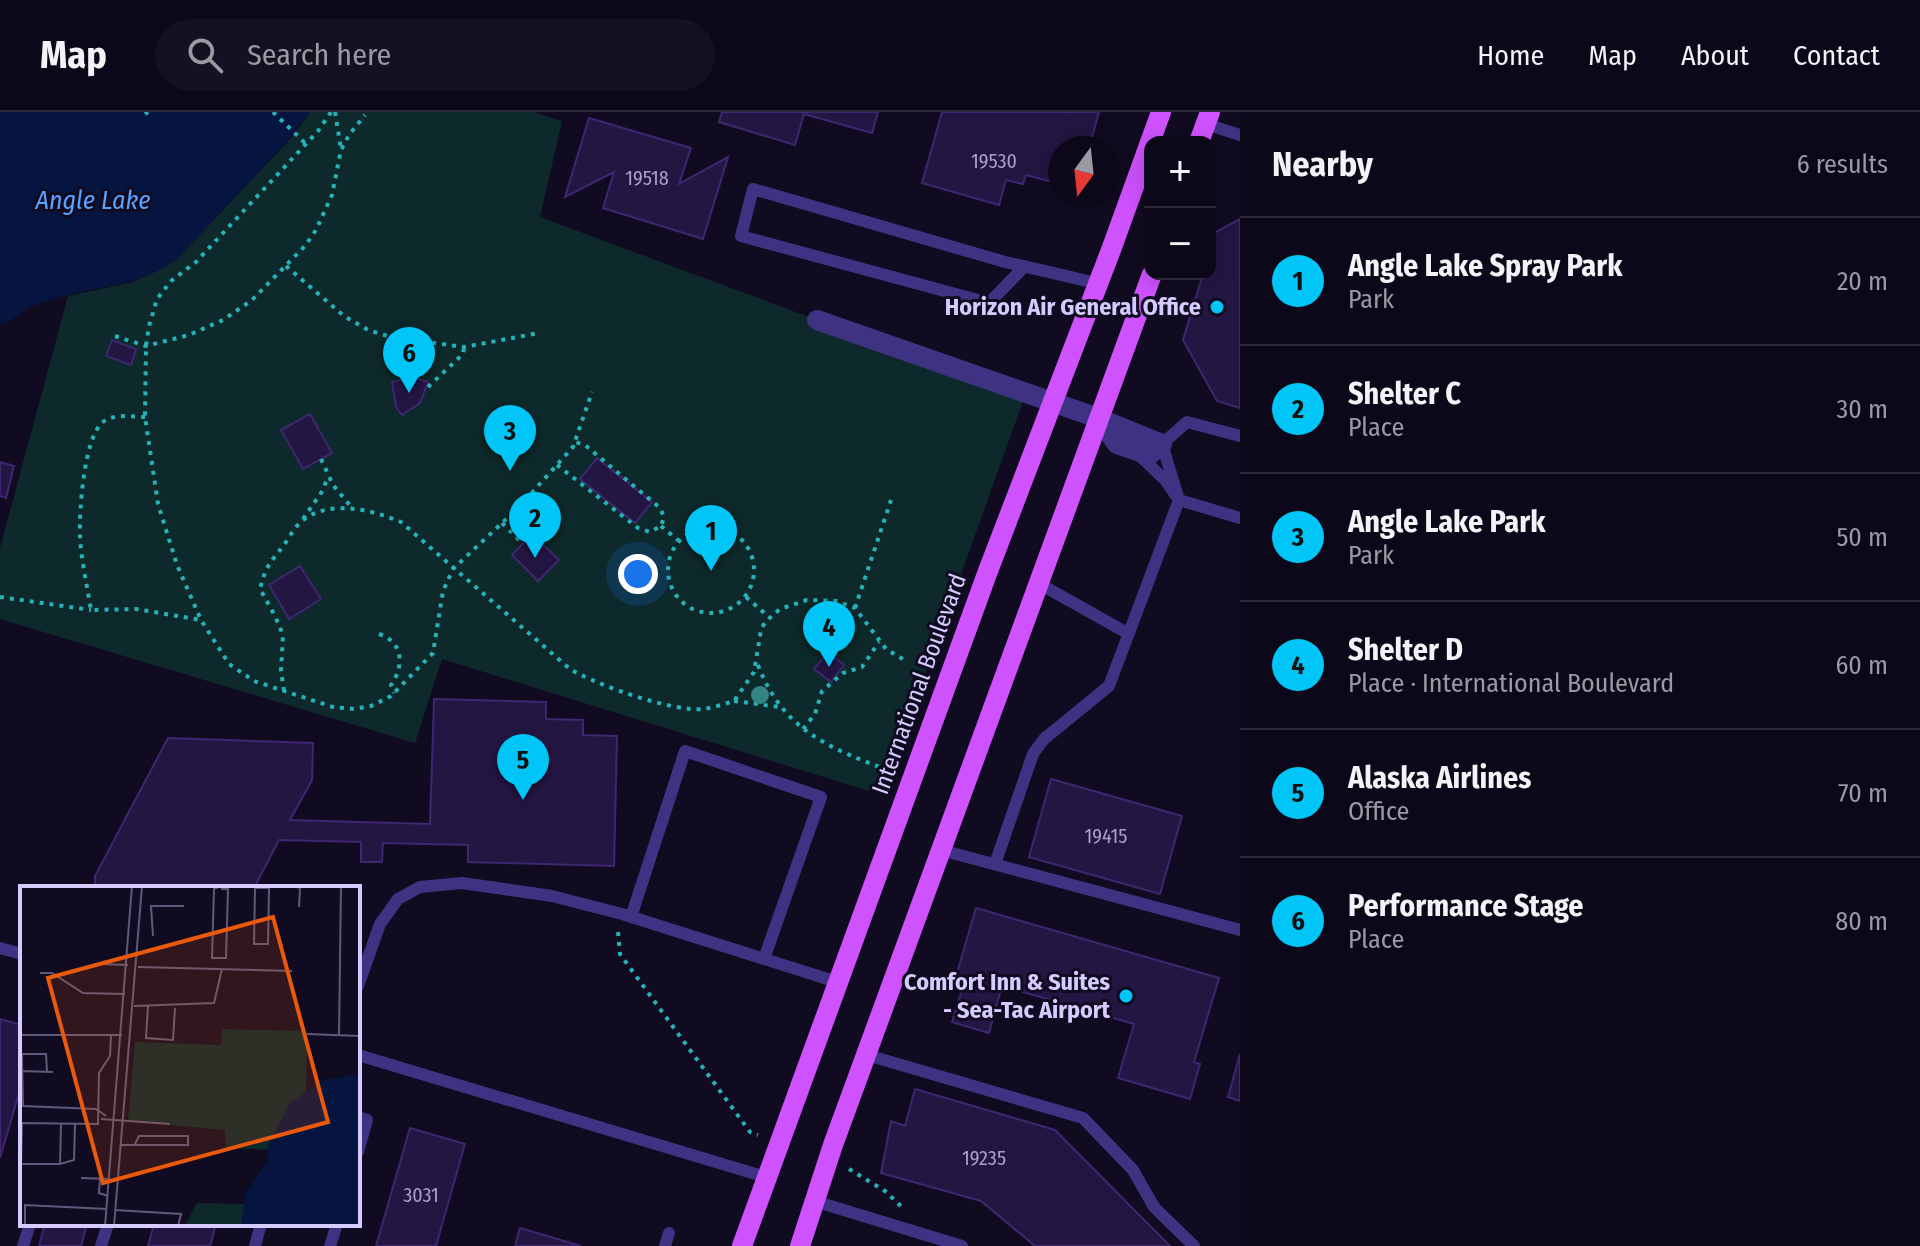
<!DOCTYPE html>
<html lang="en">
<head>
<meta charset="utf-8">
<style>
	body { margin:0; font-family:"Fira Sans Condensed",sans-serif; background:#161122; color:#f1f3f6 }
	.controls { position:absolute; right:24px; top:24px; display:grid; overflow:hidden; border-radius:16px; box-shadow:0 4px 20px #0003 }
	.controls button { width:72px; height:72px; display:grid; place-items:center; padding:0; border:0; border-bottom:2px solid #2d2938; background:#0d0819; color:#f1f3f6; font:40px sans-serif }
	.compass { position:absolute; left:1048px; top:24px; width:72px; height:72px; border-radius:50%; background:#0d0819; box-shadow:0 4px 20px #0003; rotate:195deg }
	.you { position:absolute; left:638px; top:462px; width:28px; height:28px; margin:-20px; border:6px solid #fff; border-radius:50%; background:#1a73e8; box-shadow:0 0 0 12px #1a73e833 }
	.badge { display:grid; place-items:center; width:52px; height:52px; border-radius:50%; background:#00c5f6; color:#111; font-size:26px; font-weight:700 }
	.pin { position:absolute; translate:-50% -66px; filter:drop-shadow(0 2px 4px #0008) }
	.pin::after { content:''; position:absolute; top:42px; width:28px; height:24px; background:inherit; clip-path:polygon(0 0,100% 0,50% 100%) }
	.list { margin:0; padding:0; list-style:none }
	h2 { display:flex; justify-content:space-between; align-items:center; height:104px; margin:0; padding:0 32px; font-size:34px }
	h2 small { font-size:26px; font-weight:400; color:#9a9aa2 }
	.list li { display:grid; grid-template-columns:52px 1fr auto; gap:24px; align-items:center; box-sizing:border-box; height:128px; padding:0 32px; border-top:2px solid #2d2938 }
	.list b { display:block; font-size:30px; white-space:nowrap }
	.list p { margin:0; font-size:26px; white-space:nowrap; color:#9a9aa2 }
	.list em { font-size:26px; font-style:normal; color:#9a9aa2 }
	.icon { flex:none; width:44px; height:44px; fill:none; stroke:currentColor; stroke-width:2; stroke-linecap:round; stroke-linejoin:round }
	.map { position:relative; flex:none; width:1240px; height:1134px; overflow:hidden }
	header { display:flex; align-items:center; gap:48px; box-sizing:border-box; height:112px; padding:0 40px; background:#0d0819; border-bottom:2px solid #2d2938 }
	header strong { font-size:38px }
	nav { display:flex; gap:44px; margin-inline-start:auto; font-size:28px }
	.search { width:560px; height:72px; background:#161122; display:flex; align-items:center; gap:20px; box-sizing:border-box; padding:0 28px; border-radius:44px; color:#9a9aa2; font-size:30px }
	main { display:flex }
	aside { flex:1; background:#0d0819 }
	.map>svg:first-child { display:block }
</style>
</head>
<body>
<header>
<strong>Map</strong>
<div class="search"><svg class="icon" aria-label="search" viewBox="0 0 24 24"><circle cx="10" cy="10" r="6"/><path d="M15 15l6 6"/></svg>Search here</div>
<nav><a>Home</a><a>Map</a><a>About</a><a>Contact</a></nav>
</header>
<main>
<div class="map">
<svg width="1240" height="1134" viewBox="0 0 1240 1134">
	<rect width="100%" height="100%" fill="#110b21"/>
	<!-- green -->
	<path fill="#0e292b" d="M310 0H533L562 9 540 105 817 208 1026 281 882 683 442 547 415 631 0 507V436L68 184 133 170 176 148 290 27Z"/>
	<!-- water -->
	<path fill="#06153f" d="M0 0H310L290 26 176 148C138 176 94 173 51 188 43 191 34 193 27 197 17 203 11 210 0 213Z"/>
	<!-- building -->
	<path fill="#241643" stroke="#3d2771" stroke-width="2" d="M722 0H878L872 21 804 2 795 33 719 10Z
		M942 0H1099L1089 36H1060V72L1026 63 1023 72 1006 68 999 93 922 71Z
		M589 6 691 36 679 72 728 45 703 127 603 96 614 60 565 85Z
		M1240 107V296L1217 289 1183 228 1203 162H1210V140L1216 120Z
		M112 228 136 237 131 253 106 244Z
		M415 266 428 270 420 291 402 303 396 295 392 270Z
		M310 302 332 341 303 357 281 318Z
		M597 346 652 390 635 411 580 367Z
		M0 350 14 354 6 386 0 384Z
		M532 422 559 448 538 469 512 443Z
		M300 454 321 487 289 507 269 473Z
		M828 540 844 553 831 570 814 557Z
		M434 587 546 590V607L583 608V623L617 624 614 754 468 750V733L383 731 382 750H361V730L279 728 254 776H95V764L168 626 313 631 312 668 290 708 430 712Z
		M1051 667 1182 704 1160 782 1029 745Z
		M976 796 1219 866 1194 950 1200 952 1190 987 1118 966 1134 912 1002 874 989 921 952 910 963 874 954 871Z
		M0 907 22 913V971L0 1046Z
		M1240 942V989L1228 985Z
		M915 977 1055 1018 1170 1134H1035L981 1089 881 1061 891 1009 905 1014Z
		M410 1016 465 1032 436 1134H376Z
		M45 1112H87L81 1134H39Z
		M154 1112H216L210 1134H148Z
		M520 1116 581 1134H515Z"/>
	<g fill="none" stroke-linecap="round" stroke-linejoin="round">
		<!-- path -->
		<path stroke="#25b3b9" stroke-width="4" stroke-dasharray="4 6" stroke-linecap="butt" d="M273 0 306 32
			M331 0 318 19 196 150 171 169 157 187 149 214 146 234 145 305 158 392 177 453 201 508 229 552 254 569 333 595 354 597 371 594 391 584 433 541 443 479 453 457 519 395 573 335 592 280
			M335 0 341 37
			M145 2 148 0
			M286 154 344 204 368 218 391 225 464 235 539 221
			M115 224 146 234 189 223 223 208 252 188 305 134 316 118 332 83 341 38 349 23 365 3
			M428 275 463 242 464 235
			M145 305C132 305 114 301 103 310 84 325 79 399 80 424 81 448 87 473 91 498L136 497 201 508
			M321 347 333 373 353 397
			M557 353 638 416 650 420 661 414 664 405 660 396 585 333 575 330
			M303 407 323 378 328 364
			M502 411 523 432
			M661 414 679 429
			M668 458a43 43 0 1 1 86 0a43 43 0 1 1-86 0Z
			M0 485 91 498
			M746 485 769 505
			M855 496 891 388
			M379 522C404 530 404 555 391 573L394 581
			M758 553C783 619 831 637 893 660
			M284 579 281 559 283 523 275 504 260 477C266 454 269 452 284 433 289 426 295 414 303 408 331 387 372 398 401 410L570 557C597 573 672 600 703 597 713 596 724 592 734 589L754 560 761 518 765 510 780 497 807 488 836 489 855 496 886 537 906 549
			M734 589 780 595
			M803 617 815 602 822 579 843 561 862 555 879 530
			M618 820 620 842 633 860 750 1020 758 1023
			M849 1057 885 1079 903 1096"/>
		<!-- lane -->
		<path stroke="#3e3383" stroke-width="12" d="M1206 12 1240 23
			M1025 154 989 191 741 124 753 77 1005 150C1036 157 1067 164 1099 172
			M1139 343 1166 369 1179 388 1240 406
			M1038 471 1129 522
			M941 738 1240 818
			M995 752 1033 642 1044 627 1109 574 1179 388 1162 332 1187 310 1240 324
			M631 805 685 639 821 685 764 847
			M0 836 22 842
			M358 874 380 812 398 787 420 775 462 771 552 784 622 802 837 870
			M358 943 766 1065
			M867 943 1083 1006 1133 1058 1154 1095 1194 1134
			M358 1005 367 1008 358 1040
			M814 1089 962 1134
			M23 1134 30 1112
			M101 1134 108 1112
			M255 1134 261 1112
			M330 1134 337 1112
			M665 1134 669 1121"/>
		<!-- street -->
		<path stroke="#3e3383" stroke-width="20" d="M817 208 1098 306 1162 332 1149 343 1117 332 1098 306"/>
		<!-- primary -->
		<path stroke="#cf52ff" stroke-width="20" d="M1199 30 1210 0
			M742 1134 988 459 1111 138 1161 0
			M800 1134 833 1033 1152 162"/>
	</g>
	<!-- trees -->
	<circle fill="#348481" cx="760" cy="583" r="9"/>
	<!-- markers -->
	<g fill="#00c5f6" stroke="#110b21" stroke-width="3">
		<circle cx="1217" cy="195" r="8"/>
		<circle cx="1126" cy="884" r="8"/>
	</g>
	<g text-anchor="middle" stroke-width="6" stroke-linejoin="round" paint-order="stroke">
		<!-- number labels -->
		<g font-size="20" fill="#aa9ed0">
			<text x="994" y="56">19530</text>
			<text x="647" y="73">19518</text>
			<text x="1106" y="731">19415</text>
			<text x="984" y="1053">19235</text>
			<text x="421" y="1090">3031</text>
		</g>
		<!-- poi labels -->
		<g font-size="24" font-weight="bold" fill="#d6cbff" stroke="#110b21" text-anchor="end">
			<text x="1201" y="203">Horizon Air General Office</text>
			<text x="1110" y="878">Comfort Inn &amp; Suites<tspan x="1110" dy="28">- Sea-Tac Airport</tspan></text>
		</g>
		<!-- street labels -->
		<g font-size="24" fill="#d6cbff" stroke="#110b21">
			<text transform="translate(919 572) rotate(-70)" y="8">International Boulevard</text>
		</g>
		<!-- water labels -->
		<g font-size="26" font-style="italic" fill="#59a2ff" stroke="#110b21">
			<text x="93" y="97">Angle Lake</text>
		</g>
	</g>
	<!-- overview -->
	<g transform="translate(20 774)">
		<rect width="340" height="340" fill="#110b21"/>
		<path d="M202 143 287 145 286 206 269 218 250 264 206 262 205 244 108 235 115 156 201 159ZM177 317 225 318 221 340H165Z" fill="#0e292b"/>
		<path d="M340 188V340H221L226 306 248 274V260L269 218 304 194Z" fill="#06153f"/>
		<path fill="none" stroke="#60587a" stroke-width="2" d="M274 0 280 2 279 21M235 2H249L248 58H234ZM201 3H208L206 72H192L194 3 201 0M133 50 131 20H164M79 78 108 79M118 81 272 85M20 87H32L63 107 105 108M114 120 194 117 202 83M128 120 126 152 153 154 155 122M287 148 340 150M0 149H102M319 149 321 0M2 185 33 186M27 185 26 168H2L3 220 76 223 86 230M81 233 150 238M41 238 40 278H1L2 237 78 238 79 187 90 170 91 149M101 259H168V250H119L115 258M40 278 54 274 55 238M61 292 89 293M80 292 79 307 88 310M0 310 1 340M95 324 161 328 158 340M5 340V319L87 323M85 340 112 0M94 340 122 0"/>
		<path fill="#e8590c" fill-opacity="0.15" stroke="#e8590c" stroke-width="4" d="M253 31 308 236 83 297 28 92Z"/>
		<rect width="340" height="340" fill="none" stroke="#d6cbff" stroke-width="4"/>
	</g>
</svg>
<div class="controls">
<button>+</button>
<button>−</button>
</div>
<svg class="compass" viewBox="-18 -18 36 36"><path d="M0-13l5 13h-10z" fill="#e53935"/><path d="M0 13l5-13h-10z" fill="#9a9aa2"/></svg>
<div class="you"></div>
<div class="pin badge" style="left:711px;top:459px">1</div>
<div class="pin badge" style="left:535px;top:446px">2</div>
<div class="pin badge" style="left:510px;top:359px">3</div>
<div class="pin badge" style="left:829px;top:555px">4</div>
<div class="pin badge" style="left:523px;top:688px">5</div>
<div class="pin badge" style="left:409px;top:281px">6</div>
</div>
<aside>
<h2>Nearby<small>6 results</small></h2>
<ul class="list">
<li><span class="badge">1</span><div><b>Angle Lake Spray Park</b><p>Park</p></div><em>20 m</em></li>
<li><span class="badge">2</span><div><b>Shelter C</b><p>Place</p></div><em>30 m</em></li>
<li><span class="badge">3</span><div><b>Angle Lake Park</b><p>Park</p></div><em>50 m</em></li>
<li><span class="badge">4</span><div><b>Shelter D</b><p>Place · International Boulevard</p></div><em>60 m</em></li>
<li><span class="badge">5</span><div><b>Alaska Airlines</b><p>Office</p></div><em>70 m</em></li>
<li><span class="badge">6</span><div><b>Performance Stage</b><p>Place</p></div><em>80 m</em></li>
</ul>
</aside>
</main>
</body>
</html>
